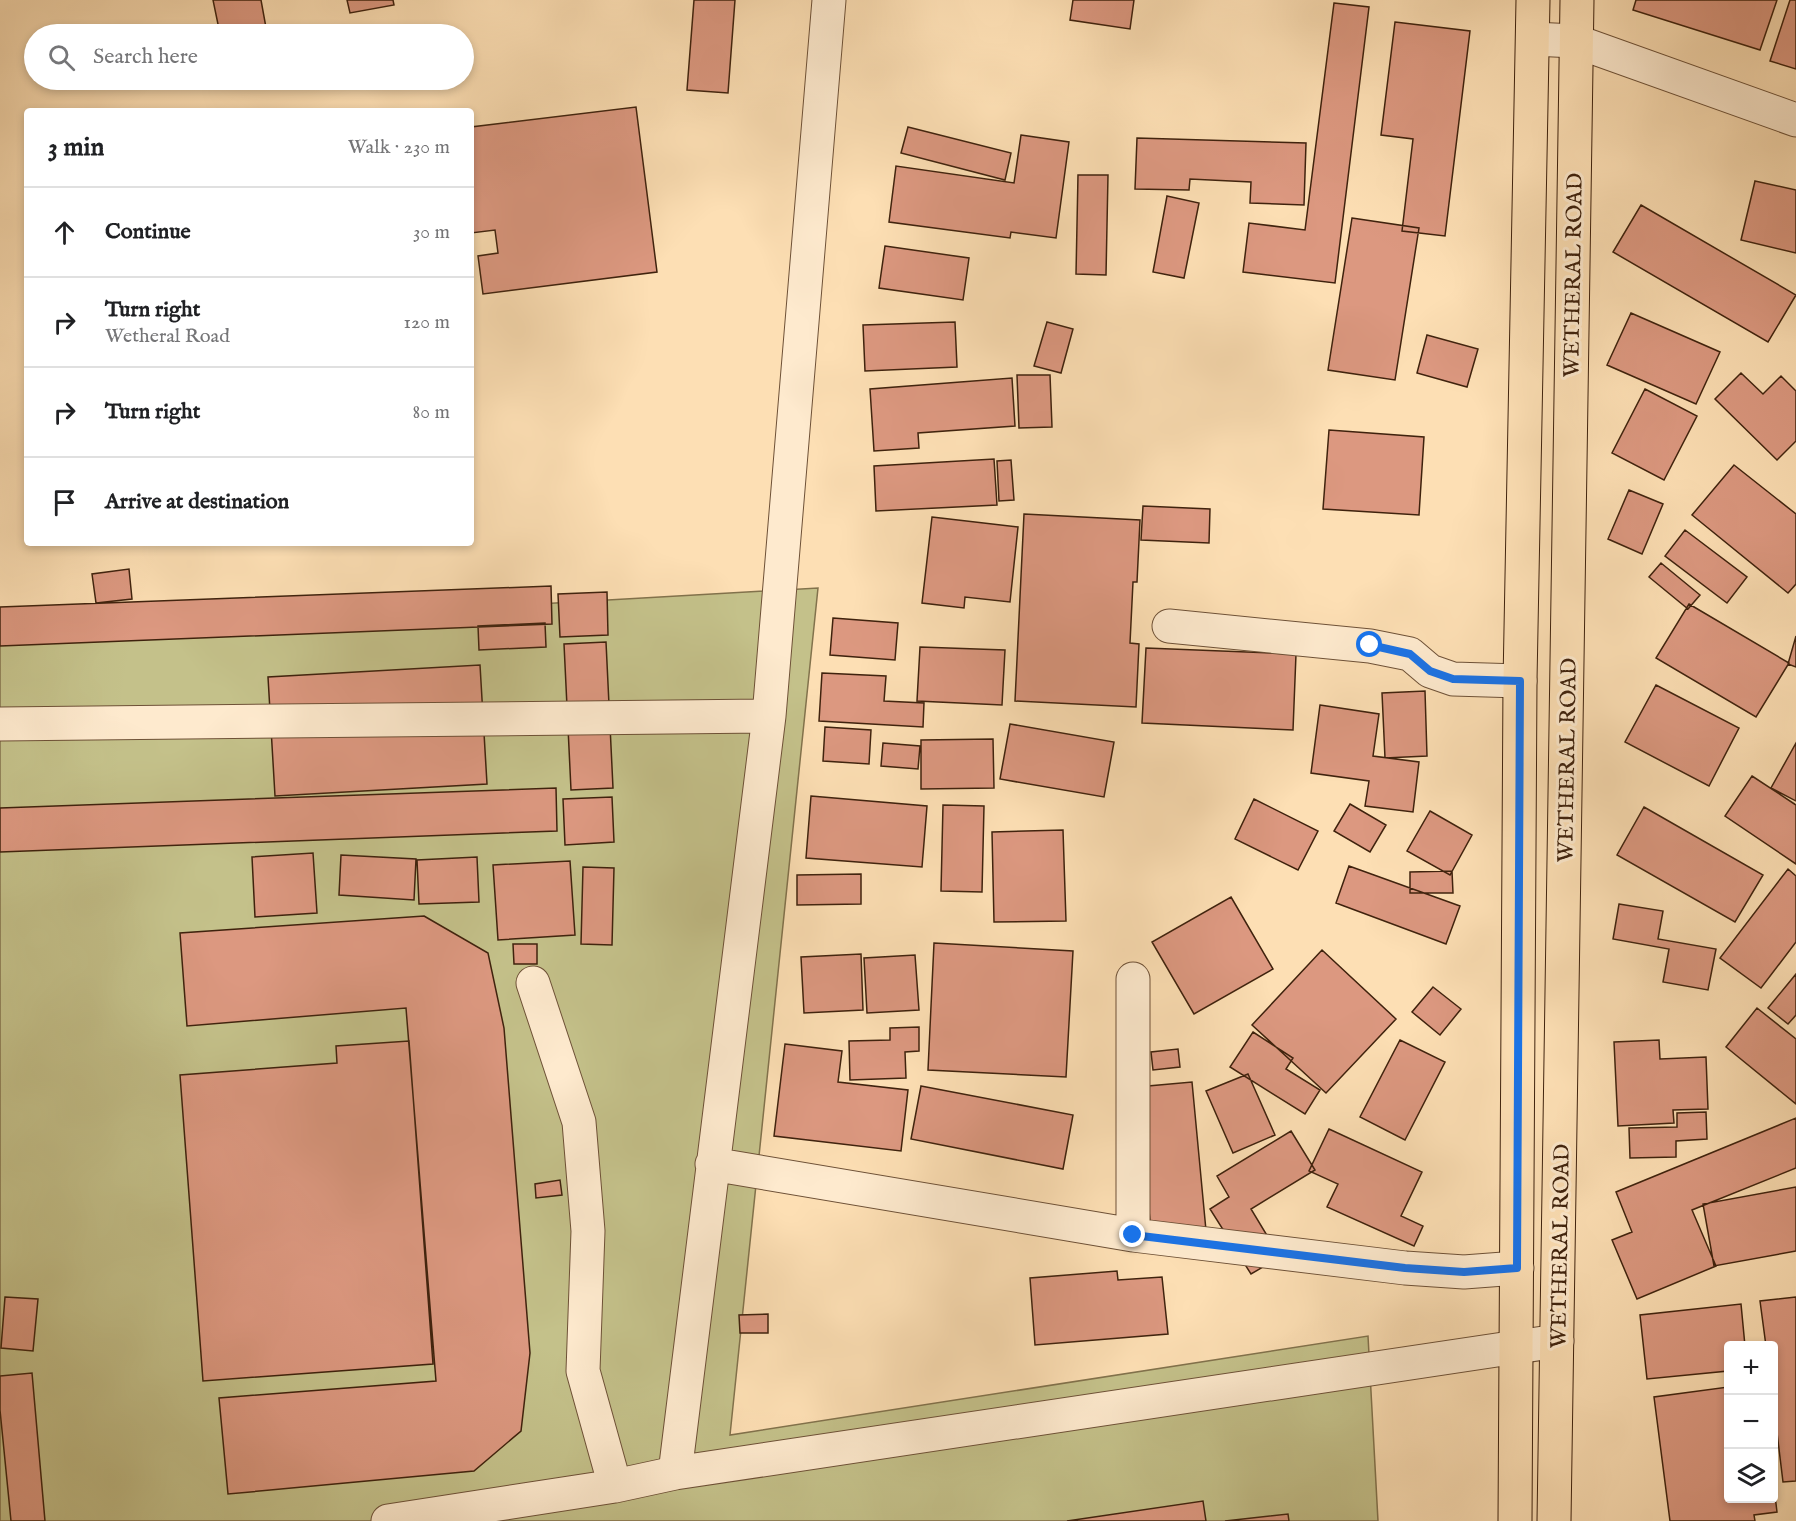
<!DOCTYPE html>
<html lang="en">
<head>
<meta charset="utf-8">
<style>
	body { margin:0; font-family:"IM FELL English",serif; background:#f2f2f2; color:#202124 }
	.controls { position:absolute; right:18px; bottom:18px; display:grid; overflow:hidden; border-radius:6px; box-shadow:0 3px 9px #0003 }
	.controls button { width:54px; height:54px; display:grid; place-items:center; padding:0; border:0; border-bottom:2px solid #e0e0e0; background:#fff; color:#202124; font:30px sans-serif }
	.stop { position:absolute; width:18px; height:18px; margin:-14px; border:4px solid #1a73e8; border-radius:50%; background:#fff }
	.stop.end { background:#1a73e8; border-color:#fff; box-shadow:0 2px 6px #0008 }
	.list { margin:0; padding:0; list-style:none }
	h2 { display:flex; justify-content:space-between; align-items:center; height:78px; margin:0; padding:0 24px; font-size:26px }
	h2 small { font-size:20px; font-weight:400; color:#757577 }
	.list li { display:grid; grid-template-columns:39px 1fr auto; gap:18px; align-items:center; box-sizing:border-box; height:90px; padding:0 24px; border-top:2px solid #e0e0e0 }
	.list b { display:block; font-size:22px; white-space:nowrap }
	.list p { margin:0; font-size:20px; white-space:nowrap; color:#757577 }
	.list em { font-size:20px; font-style:normal; color:#757577 }
	.icon { flex:none; width:33px; height:33px; fill:none; stroke:currentColor; stroke-width:2; stroke-linecap:round; stroke-linejoin:round }
	.map { position:relative; flex:none; width:1796px; height:1521px; overflow:hidden }
	.search { position:absolute; background:#fff; box-shadow:0 3px 9px #0003; left:24px; top:24px; width:450px; height:66px; display:flex; align-items:center; gap:15px; box-sizing:border-box; padding:0 21px; border-radius:33px; color:#757577; font-size:22px }
	.panel { position:absolute; background:#fff; box-shadow:0 3px 9px #0003; left:24px; top:108px; width:450px; height:438px; border-radius:6px }
	.map>svg:first-child { display:block }
</style>
</head>
<body>
<div class="map">
<svg width="1796" height="1521" viewBox="0 0 1796 1521">
	<rect width="100%" height="100%" fill="#fddfb4"/>
	<filter id="stains"><feTurbulence type="fractalNoise" baseFrequency=".00333" numOctaves="4"/><feColorMatrix values="0 0 0 0 .2 0 0 0 0 .09 0 0 0 0 .02 0 0 0 .5 -.17"/></filter>
	<radialGradient id="worn" r=".72"><stop offset=".6" stop-color="#630" stop-opacity="0"/><stop offset="1" stop-color="#630" stop-opacity=".3"/></radialGradient>
	<!-- green -->
	<path fill="#c4c18a" stroke="#82724c" stroke-width="1.5" d="M818 588 730 1435 1368 1336 1378 1521H0V635Z"/>
	<!-- building -->
	<path fill="#dc9880" stroke="#3f220d" stroke-width="1.5" d="M213 0H261L267 33 220 34Z
		M347 0H393L394 5 350 13Z
		M694 0H735L728 93 687 90Z
		M1073 0H1134L1130 29 1070 20Z
		M1636 0H1777L1760 50 1633 10Z
		M1790 0H1796V69L1770 61Z
		M1334 3 1369 7 1335 283 1243 272 1249 223 1305 230Z
		M1395 22 1470 31 1445 236 1402 231 1413 139 1381 135Z
		M636 107 657 272 483 294 478 256 498 253 495 230 471 233V127Z
		M908 127 1011 153 1005 180 901 153Z
		M1021 135 1069 142 1056 238 1011 232 1010 238 889 222 896 166 1014 183Z
		M1137 138 1306 143 1304 205 1250 203 1251 182 1190 179 1189 190 1135 189Z
		M1078 175H1108L1106 275 1076 274Z
		M1755 181 1796 190V253L1741 240Z
		M1167 196 1199 203 1184 278 1153 272Z
		M1641 205 1796 295 1768 342 1613 252Z
		M1352 218 1419 228 1395 380 1328 370Z
		M885 246 969 258 963 300 879 288Z
		M1631 313 1720 352 1696 404 1607 365Z
		M955 322 957 367 865 371 863 325Z
		M1047 322 1073 329 1061 373 1034 366Z
		M1427 335 1478 349 1467 387 1417 373Z
		M1741 373 1763 394 1781 376 1796 391V441L1777 460 1715 399Z
		M1017 375H1050L1052 427 1019 428Z
		M1012 378 1015 426 918 433 919 448 874 451 870 389Z
		M1645 389 1697 416 1664 480 1612 453Z
		M1329 430 1424 437 1419 515 1323 509Z
		M994 459 997 505 876 511 874 466Z
		M1011 460 1014 500 999 501 997 461Z
		M1734 465 1796 514V584L1788 593 1692 515Z
		M1629 490 1663 504 1642 554 1608 539Z
		M1143 506 1210 509 1209 543 1141 540Z
		M1024 514 1140 520 1137 582H1133L1130 643 1139 644 1136 707 1015 701Z
		M932 517 1018 527 1010 602 965 597 964 608 922 603Z
		M1685 530 1747 577 1727 603 1665 556Z
		M1661 563 1700 595 1688 609 1649 577Z
		M129 569 132 599 96 603 92 574Z
		M551 586 552 624 0 646V607Z
		M607 592 608 635 560 637 558 594Z
		M1689 604 1789 663 1756 717 1656 658Z
		M833 618 898 623 895 660 830 655Z
		M545 623 546 647 479 650 478 626Z
		M1796 636V667L1788 664Z
		M606 642 613 788 571 790 564 644Z
		M920 647 1005 650 1002 705 917 701Z
		M1146 648 1296 654 1293 730 1142 723Z
		M480 665 487 784 275 796 268 677Z
		M822 673 886 676 884 701 924 703 923 727 819 721Z
		M1656 685 1739 728 1709 786 1625 742Z
		M1425 691 1427 756 1385 758 1382 693Z
		M1320 705 1379 714 1373 756 1419 762 1413 812 1365 806 1369 781 1311 773Z
		M1010 724 1114 742 1104 797 1000 779Z
		M825 727 871 730 869 764 823 761Z
		M993 739 994 788 921 789V740Z
		M883 743 920 746 918 769 881 766Z
		M1796 743V801L1771 788Z
		M1752 776 1796 805V864L1725 816Z
		M556 788 557 831 0 852V808Z
		M811 796 927 806 922 867 806 858Z
		M612 797 614 842 565 845 563 799Z
		M1254 799 1318 831 1298 870 1235 839Z
		M1350 804 1386 825 1370 852 1334 831Z
		M943 805 984 806 982 892 941 891Z
		M1644 807 1763 875 1735 922 1617 855Z
		M1430 811 1472 835 1450 875 1407 851Z
		M1063 830 1066 921 994 922 992 832Z
		M313 853 317 913 255 917 252 857Z
		M341 855 416 859 414 900 339 895Z
		M477 857 479 902 419 904 417 860Z
		M570 861 575 935 498 940 493 865Z
		M1349 866 1460 906 1446 944 1336 903Z
		M583 867 614 868 612 945 581 944Z
		M1788 869 1796 876V942L1761 988 1720 958Z
		M1452 871 1453 893H1410V872Z
		M861 874V904L797 905V875Z
		M1231 897 1273 969 1194 1014 1152 942Z
		M1619 904 1663 911 1658 939 1716 949 1708 990 1663 982 1669 949 1613 939Z
		M424 916 488 953 504 1028 530 1353 521 1431 474 1471 228 1494 219 1398 436 1381 406 1008 187 1026 180 933Z
		M934 943 1073 951 1066 1077 928 1070Z
		M513 944H537V964H514Z
		M1322 950 1396 1019 1326 1093 1252 1025Z
		M861 954 863 1010 804 1013 801 957Z
		M915 955 919 1010 867 1013 864 958Z
		M1796 974V1015L1788 1024 1768 1008Z
		M1433 987 1461 1009 1440 1035 1412 1012Z
		M1757 1008 1796 1039V1104L1726 1047Z
		M919 1027V1051L905 1052 906 1078 850 1080 849 1041 890 1040V1028Z
		M1253 1032 1293 1058 1286 1069 1320 1090 1305 1114 1230 1067Z
		M1400 1040 1445 1062 1405 1140 1360 1117Z
		M1659 1040 1660 1059 1706 1057 1708 1109 1673 1110 1674 1123 1618 1126 1614 1042Z
		M409 1041 433 1364 203 1381 180 1075 337 1063 336 1046Z
		M785 1044 842 1051 838 1082 908 1090 901 1151 774 1136Z
		M1178 1049 1180 1067 1153 1070 1151 1052Z
		M1248 1074 1275 1135 1233 1153 1206 1091Z
		M1192 1082 1207 1241 1151 1231 1137 1087Z
		M921 1086 1073 1115 1063 1169 911 1139Z
		M1706 1112 1707 1139 1676 1141V1157L1630 1158 1629 1128 1677 1127V1113Z
		M1796 1118V1168L1692 1210 1716 1266 1637 1299 1612 1240 1632 1232 1616 1192Z
		M1329 1129 1422 1172 1401 1216 1423 1226 1414 1246 1327 1207 1338 1184 1309 1171Z
		M1291 1131 1315 1170 1251 1209 1280 1257 1251 1274 1210 1209 1229 1197 1217 1176Z
		M560 1180 562 1195 536 1198 535 1184Z
		M1796 1187V1251L1714 1266 1703 1204Z
		M1117 1271 1118 1280 1162 1277 1168 1334 1035 1345 1030 1278Z
		M5 1297 38 1299 33 1351 1 1348Z
		M1796 1297V1481L1783 1482 1774 1408V1346H1766L1760 1301Z
		M1741 1304 1745 1346H1728V1371L1647 1379 1640 1315Z
		M768 1314V1333H740L739 1315Z
		M32 1373 45 1521H11L0 1410V1376Z
		M1728 1387V1498H1774V1487L1777 1512 1754 1515 1755 1521H1670L1654 1397Z
		M1203 1501 1206 1521H1067Z
		M1288 1514 1289 1521H1225Z"/>
	<g fill="none" stroke-linecap="round" stroke-linejoin="round">
		<defs>
			<path id="minor" d="M1533 39 1575 41 1796 120
				M1169 626 1370 646 1410 654 1430 671 1453 679 1520 681
				M0 724 769 716
				M1133 979V1235
				M533 983 579 1122 588 1231 583 1371 615 1486
				M712 1164 1133 1235 1405 1268 1464 1272 1517 1268
				M675 1473 769 716 829 0
				M388 1521 615 1486 675 1473 1557 1341"/>
			<path id="major" d="M1515 1521 1520 681 1533 0
				M1554 1521 1577 0"/>
		</defs>
		<!-- minor casing -->
		<use href="#minor" stroke="#6e5137" stroke-width="35"/>
		<!-- major casing -->
		<use href="#major" stroke="#3f220d" stroke-width="35"/>
		<!-- minor -->
		<use href="#minor" stroke="#feeace" stroke-width="33"/>
		<!-- major -->
		<use href="#major" stroke="#fddfb4" stroke-width="33"/>
	</g>
	<g fill="none" stroke-linecap="round" stroke-linejoin="round">
		<!-- route -->
		<path stroke="#1a73e8" stroke-width="8" d="M1133 1235 1405 1268 1464 1272 1517 1268 1520 681 1453 679 1430 671 1410 654 1370 645"/>
	</g>
	<g text-anchor="middle" stroke-width="6" stroke-linejoin="round" paint-order="stroke">
		<!-- street labels -->
		<g font-size="22" fill="#3f220d" stroke="#feeace">
			<text transform="translate(1572 275) rotate(-89)" y="8">WETHERAL ROAD</text>
			<text transform="translate(1566 760) rotate(-89)" y="8">WETHERAL ROAD</text>
			<text transform="translate(1559 1246) rotate(-89)" y="8">WETHERAL ROAD</text>
		</g>
	</g>
	<rect width="100%" height="100%" filter="url(#stains)"/>
	<rect width="100%" height="100%" fill="url(#worn)"/>
</svg>
<div class="controls">
<button>+</button>
<button>−</button>
<button><svg class="icon" aria-label="layers" viewBox="0 0 24 24"><path d="M12 4l9 5-9 5-9-5zM3 14l9 5 9-5"/></svg></button>
</div>
<div class="stop" style="left:1370px;top:645px"></div>
<div class="stop end" style="left:1133px;top:1235px"></div>
<div class="search"><svg class="icon" aria-label="search" viewBox="0 0 24 24"><circle cx="10" cy="10" r="6"/><path d="M15 15l6 6"/></svg>Search here</div>
<section class="panel">
<h2>3 min<small>Walk · 230 m</small></h2>
<ul class="list">
<li><svg class="icon" aria-label="ahead" viewBox="0 0 24 24"><path d="M12 20V5M6 11l6-6 6 6"/></svg><div><b>Continue</b></div><em>30 m</em></li>
<li><svg class="icon" aria-label="right" viewBox="0 0 24 24"><path d="M7 20v-9h11M14 6l5 5-5 5"/></svg><div><b>Turn right</b><p>Wetheral Road</p></div><em>120 m</em></li>
<li><svg class="icon" aria-label="right" viewBox="0 0 24 24"><path d="M7 20v-9h11M14 6l5 5-5 5"/></svg><div><b>Turn right</b></div><em>80 m</em></li>
<li><svg class="icon" aria-label="arrive" viewBox="0 0 24 24"><path d="M6 21V4h12l-3 4 3 4H6"/></svg><div><b>Arrive at destination</b></div></li>
</ul>
</section>
</div>
</body>
</html>
